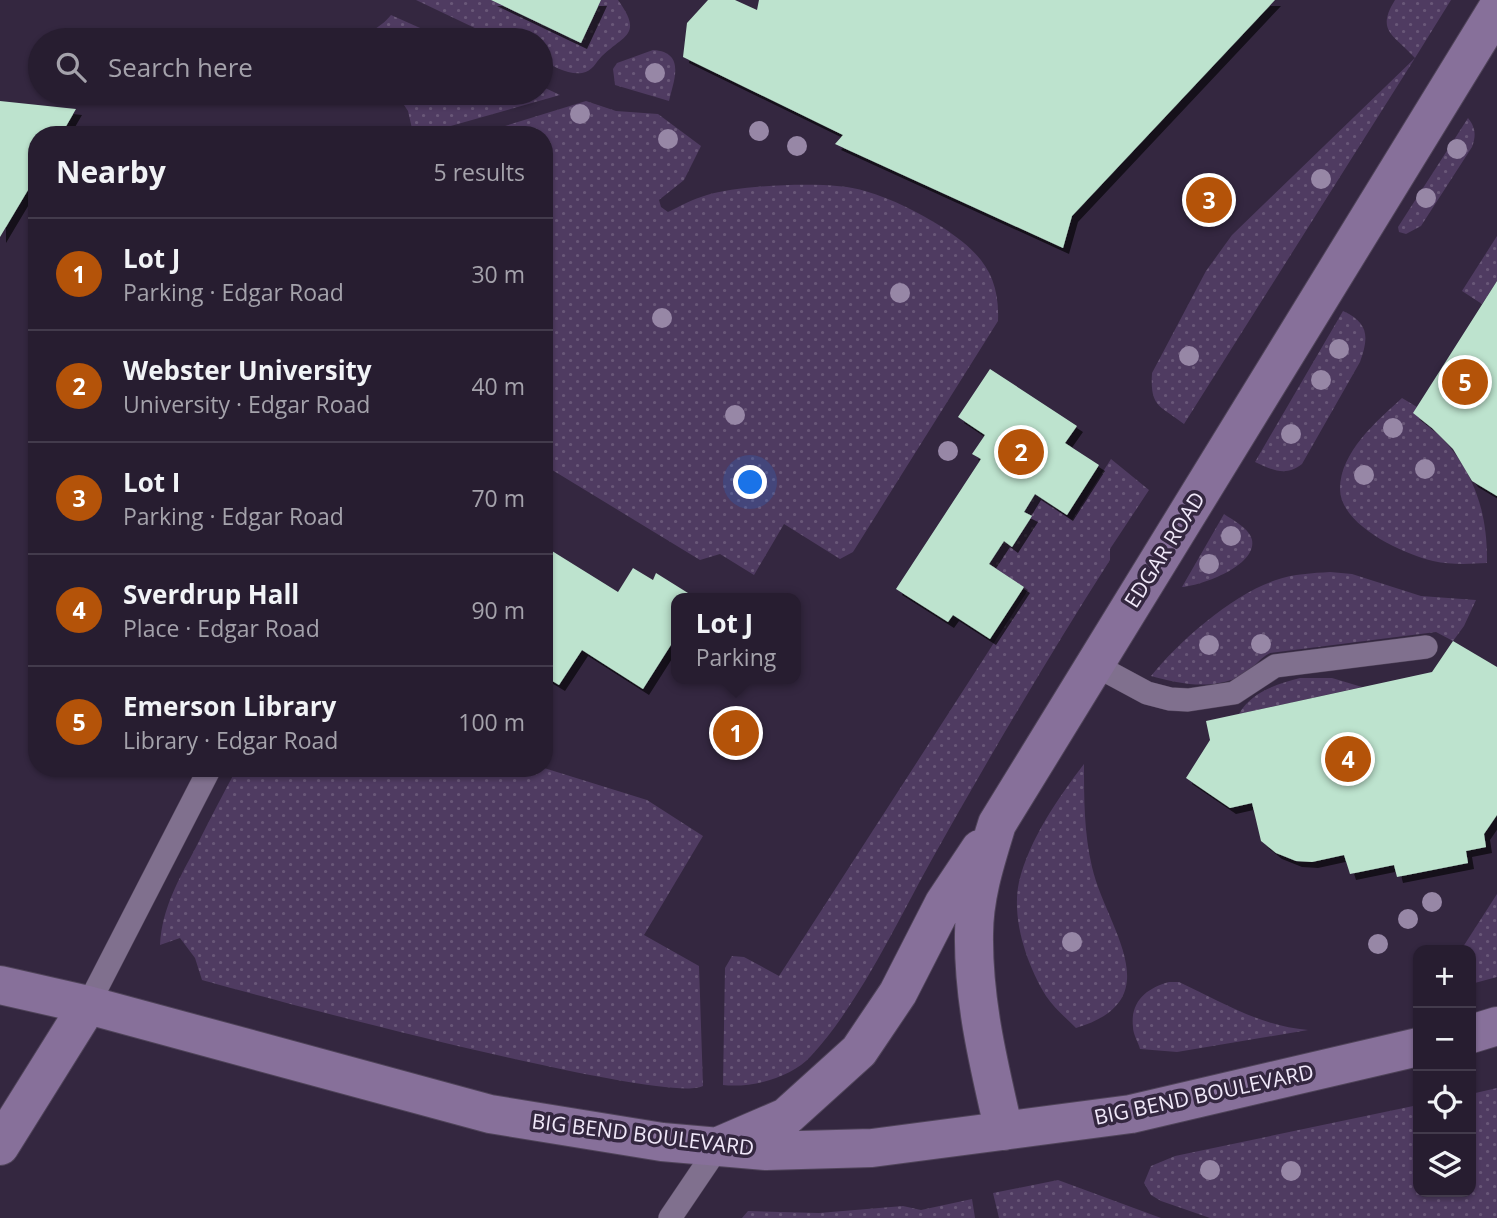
<!DOCTYPE html>
<html lang="en">
<head>
<meta charset="utf-8">
<style>
	body { margin:0; font-family:"Open Sans",sans-serif; background:#332a3c; color:#f1f3f6 }
	.controls { position:absolute; right:21px; bottom:21px; display:grid; overflow:hidden; border-radius:14px; box-shadow:0 2px 5px #0004 }
	.controls button { width:63px; height:63px; display:grid; place-items:center; padding:0; border:0; border-bottom:2px solid #433b4c; background:#271d30; color:#f1f3f6; font:35px sans-serif }
	.you { position:absolute; left:751px; top:483px; width:24px; height:24px; margin:-18px; border:5px solid #fff; border-radius:50%; background:#1a73e8; box-shadow:0 0 0 10px #1a73e833 }
	.badge { display:grid; place-items:center; width:46px; height:46px; border-radius:50%; background:#b45309; color:#fff; font-size:23px; font-weight:700 }
	.pin { position:absolute; translate:-50% -50%; border:4px solid #fff; box-shadow:0 2px 7px #0006 }
	.popup { position:absolute; left:671px; top:593px; width:130px; height:91px; box-sizing:border-box; display:grid; place-content:center; border-radius:14px; background:#271d30; filter:drop-shadow(0 2px 5px #0005); font-size:23px; white-space:nowrap; color:#a4a2ab }
	.popup b { font-size:26px; color:#f1f3f6 }
	.popup::after { content:''; position:absolute; left:50%; top:100%; margin-left:-14px; border:14px solid transparent; border-top-color:#271d30 }
	.list { margin:0; padding:0; list-style:none }
	h2 { display:flex; justify-content:space-between; align-items:center; height:91px; margin:0; padding:0 28px; font-size:30px }
	h2 small { font-size:23px; font-weight:400; color:#a4a2ab }
	.list li { display:grid; grid-template-columns:46px 1fr auto; gap:21px; align-items:center; box-sizing:border-box; height:112px; padding:0 28px; border-top:2px solid #433b4c }
	.list b { display:block; font-size:26px; white-space:nowrap }
	.list p { margin:0; font-size:23px; white-space:nowrap; color:#a4a2ab }
	.list em { font-size:23px; font-style:normal; color:#a4a2ab }
	.icon { flex:none; width:38px; height:38px; fill:none; stroke:currentColor; stroke-width:2; stroke-linecap:round; stroke-linejoin:round }
	.map { position:relative; flex:none; width:1497px; height:1218px; overflow:hidden }
	.search { position:absolute; background:#271d30; box-shadow:0 2px 5px #0004; left:28px; top:28px; width:525px; height:77px; display:flex; align-items:center; gap:18px; box-sizing:border-box; padding:0 24px; border-radius:38px; color:#a4a2ab; font-size:26px }
	.panel { position:absolute; background:#271d30; box-shadow:0 2px 5px #0004; left:28px; top:126px; width:525px; height:651px; border-radius:28px }
	.map>svg:first-child { display:block }
</style>
</head>
<body>
<div class="map">
<svg width="1497" height="1218" viewBox="0 0 1497 1218">
	<defs>
		<pattern id="grass-dots" width="8" height="8" patternUnits="userSpaceOnUse" patternTransform="scale(1.75)"><rect width="8" height="8" fill="#4f3b61"/><path d="M2 2h.1M6 6h.1" fill="none" stroke="#695778" stroke-width="1.8" stroke-linecap="round"/></pattern>
		<filter id="shadow"><feDropShadow dx="6" dy="6" stdDeviation="0" flood-color="#0009"/></filter>
	</defs>
	<rect width="100%" height="100%" fill="#342740"/>
	<!-- grass -->
	<path fill="url(#grass-dots)" d="M416 0H491L581 42 601 0H618C643 35 625 34 602 56 595 63 593 71 582 73 568 75 553 66 541 60V40H500Z
		M1395 0H1451L1415 58 1184 424C1159 405 1150 407 1152 373L1206 271 1232 235 1415 58C1395 35 1375 32 1395 0Z
		M391 15 438 36 436 40H332L335 33C360 35 374 35 391 15Z
		M653 50C686 52 674 80 669 101L615 85 613 69 617 63Z
		M541 86 560 95 426 133H413L408 111 396 93H541Z
		M586 101 616 111 658 114 701 146 684 180 659 200 661 207 668 212C680 206 693 199 707 195 740 185 833 180 865 191 893 199 918 212 942 227 980 252 1000 274 998 321L853 552 840 559 784 524 754 575 720 554 700 560 544 465V135H476Z
		M1468 118C1476 128 1476 136 1472 147L1421 226 1406 234 1399 232 1398 227Z
		M1497 236V281L1482 304 1462 291Z
		M1343 311C1369 323 1369 337 1360 362L1302 464C1286 477 1272 470 1255 462Z
		M1402 398 1417 407 1414 413C1465 452 1488 498 1487 563 1469 564 1451 565 1433 561 1403 554 1340 525 1340 489 1340 452 1377 421 1402 398Z
		M1111 459 1149 490 1110 549V560C1047 659 988 759 931 861 896 924 859 1004 811 1056 791 1078 752 1088 723 1085L725 968 732 956 744 957 779 976 1028 590 989 564 1004 541 1011 546 1031 516 1024 512 1035 494 1072 520Z
		M1224 514C1233 520 1250 529 1252 540 1257 566 1200 586 1182 587Z
		M1330 572 1352 574 1421 596 1476 600 1464 626 1453 641 1436 632 1270 653C1258 659 1251 672 1239 677 1210 690 1180 684 1151 676 1179 641 1233 594 1276 580 1293 574 1313 573 1330 572Z
		M1300 678H1332L1362 687 1239 714C1251 692 1277 684 1300 678Z
		M1084 764C1084 799 1084 833 1092 867 1106 928 1172 999 1076 1028 1066 1018 1054 1008 1046 996 1027 965 1011 919 1019 882 1029 840 1058 798 1084 764Z
		M237 768H544L647 800 703 836 644 935 699 966 703 1086C668 1106 266 998 202 980L195 958 180 938 160 945C162 908 179 879 196 847 209 821 223 794 237 768Z
		M1497 894V977L1471 984V950H1461Z
		M1169 982H1179C1222 1002 1260 1026 1308 1030L1177 1052 1140 1049C1138 1042 1133 1034 1133 1027 1130 1001 1147 988 1169 982Z
		M1497 1088V1218H1210L1161 1201 1151 1195 1144 1183 1151 1166 1175 1156 1418 1105V1192H1471V1094Z
		M1058 1180 1161 1218H999L993 1193Z
		M972 1199 975 1218H742L748 1211 819 1213 903 1206 921 1210Z"/>
	<!-- building -->
	<path fill="#bde3ce" filter="url(#shadow)" d="M491 0H601L581 43Z
		M708 0H735L757 10 759 0H1275L1072 216 1063 248 835 144 843 135 683 57 687 23Z
		M0 101 76 109 61 135H37V175L0 237Z
		M1497 281V496L1472 481 1453 449 1432 428 1413 413Z
		M990 369 1077 426 1065 443 1099 465 1067 515 1035 494 1024 512 1032 516 1012 547 1004 541 989 564 1024 587 990 639 953 615 948 622 896 589 981 459 972 454 985 435 958 417Z
		M544 546 618 592 633 568 653 580 656 573 696 598H676V624L672 631 676 634V637L643 689 582 650 559 685 544 676Z
		M1453 641 1497 667V815L1484 834 1486 847 1466 851 1468 863 1397 877 1394 865 1350 874 1344 855 1312 862 1296 861 1276 853 1261 841 1252 803 1230 808 1186 778 1210 740 1206 721 1432 672Z"/>
	<g fill="none" stroke-linecap="round" stroke-linejoin="round">
		<defs>
			<path id="lane" d="M1095 665 1147 693 1170 699 1188 700 1234 693 1275 666 1426 647
				M88 1005 210 768
				M670 1218 718 1147"/>
			<path id="secondary" d="M0 985 88 1005 490 1114 662 1142 766 1151 872 1148 1131 1114 1418 1047
				M1471 1034 1497 1026
				M1004 1131C989 1066 973 1001 974 934 974 896 986 860 997 824L1497 9
				M721 1145 786 1117 859 1051 898 993 944 903 980 849
				M0 1146 88 1005"/>
		</defs>
		<!-- lane casing -->
		<use href="#lane" stroke="#4f4359" stroke-width="24"/>
		<!-- secondary casing -->
		<use href="#secondary" stroke="#4f4359" stroke-width="40"/>
		<!-- lane -->
		<use href="#lane" stroke="#80708e" stroke-width="23"/>
		<!-- secondary -->
		<use href="#secondary" stroke="#87709a" stroke-width="38"/>
	</g>
	<!-- trees -->
	<g fill="#9787a6">
		<circle cx="655" cy="73" r="10"/>
		<circle cx="580" cy="114" r="10"/>
		<circle cx="759" cy="131" r="10"/>
		<circle cx="668" cy="139" r="10"/>
		<circle cx="797" cy="146" r="10"/>
		<circle cx="1457" cy="149" r="10"/>
		<circle cx="1321" cy="179" r="10"/>
		<circle cx="1426" cy="198" r="10"/>
		<circle cx="900" cy="293" r="10"/>
		<circle cx="662" cy="318" r="10"/>
		<circle cx="1339" cy="349" r="10"/>
		<circle cx="1189" cy="356" r="10"/>
		<circle cx="1321" cy="380" r="10"/>
		<circle cx="735" cy="415" r="10"/>
		<circle cx="1393" cy="428" r="10"/>
		<circle cx="1291" cy="434" r="10"/>
		<circle cx="948" cy="451" r="10"/>
		<circle cx="1425" cy="469" r="10"/>
		<circle cx="1364" cy="475" r="10"/>
		<circle cx="1231" cy="536" r="10"/>
		<circle cx="1209" cy="564" r="10"/>
		<circle cx="1261" cy="644" r="10"/>
		<circle cx="1209" cy="645" r="10"/>
		<circle cx="1432" cy="902" r="10"/>
		<circle cx="1408" cy="919" r="10"/>
		<circle cx="1072" cy="942" r="10"/>
		<circle cx="1378" cy="944" r="10"/>
		<circle cx="1210" cy="1170" r="10"/>
		<circle cx="1291" cy="1171" r="10"/>
	</g>
	<g text-anchor="middle" stroke-width="7" stroke-linejoin="round" paint-order="stroke">
		<!-- street labels -->
		<g font-size="21" fill="#f0e8f9" stroke="#342740">
			<text transform="translate(1165 550) rotate(-58)" y="7">EDGAR ROAD</text>
			<text transform="translate(1204 1095) rotate(-12)" y="7">BIG BEND BOULEVARD</text>
			<text transform="translate(643 1135) rotate(7)" y="7">BIG BEND BOULEVARD</text>
		</g>
	</g>
</svg>
<div class="controls">
<button>+</button>
<button>−</button>
<button><svg class="icon" aria-label="locate" viewBox="0 0 24 24"><circle cx="12" cy="12" r="6"/><path d="M12 2v4M12 18v4M2 12h4M18 12h4"/></svg></button>
<button><svg class="icon" aria-label="layers" viewBox="0 0 24 24"><path d="M12 4l9 5-9 5-9-5zM3 14l9 5 9-5"/></svg></button>
</div>
<div class="you"></div>
<div class="pin badge" style="left:736px;top:733px">1</div>
<div class="popup"><b>Lot J</b>Parking</div>
<div class="pin badge" style="left:1021px;top:452px">2</div>
<div class="pin badge" style="left:1209px;top:200px">3</div>
<div class="pin badge" style="left:1348px;top:759px">4</div>
<div class="pin badge" style="left:1465px;top:382px">5</div>
<div class="search"><svg class="icon" aria-label="search" viewBox="0 0 24 24"><circle cx="10" cy="10" r="6"/><path d="M15 15l6 6"/></svg>Search here</div>
<section class="panel">
<h2>Nearby<small>5 results</small></h2>
<ul class="list">
<li><span class="badge">1</span><div><b>Lot J</b><p>Parking · Edgar Road</p></div><em>30 m</em></li>
<li><span class="badge">2</span><div><b>Webster University</b><p>University · Edgar Road</p></div><em>40 m</em></li>
<li><span class="badge">3</span><div><b>Lot I</b><p>Parking · Edgar Road</p></div><em>70 m</em></li>
<li><span class="badge">4</span><div><b>Sverdrup Hall</b><p>Place · Edgar Road</p></div><em>90 m</em></li>
<li><span class="badge">5</span><div><b>Emerson Library</b><p>Library · Edgar Road</p></div><em>100 m</em></li>
</ul>
</section>
</div>
</body>
</html>
